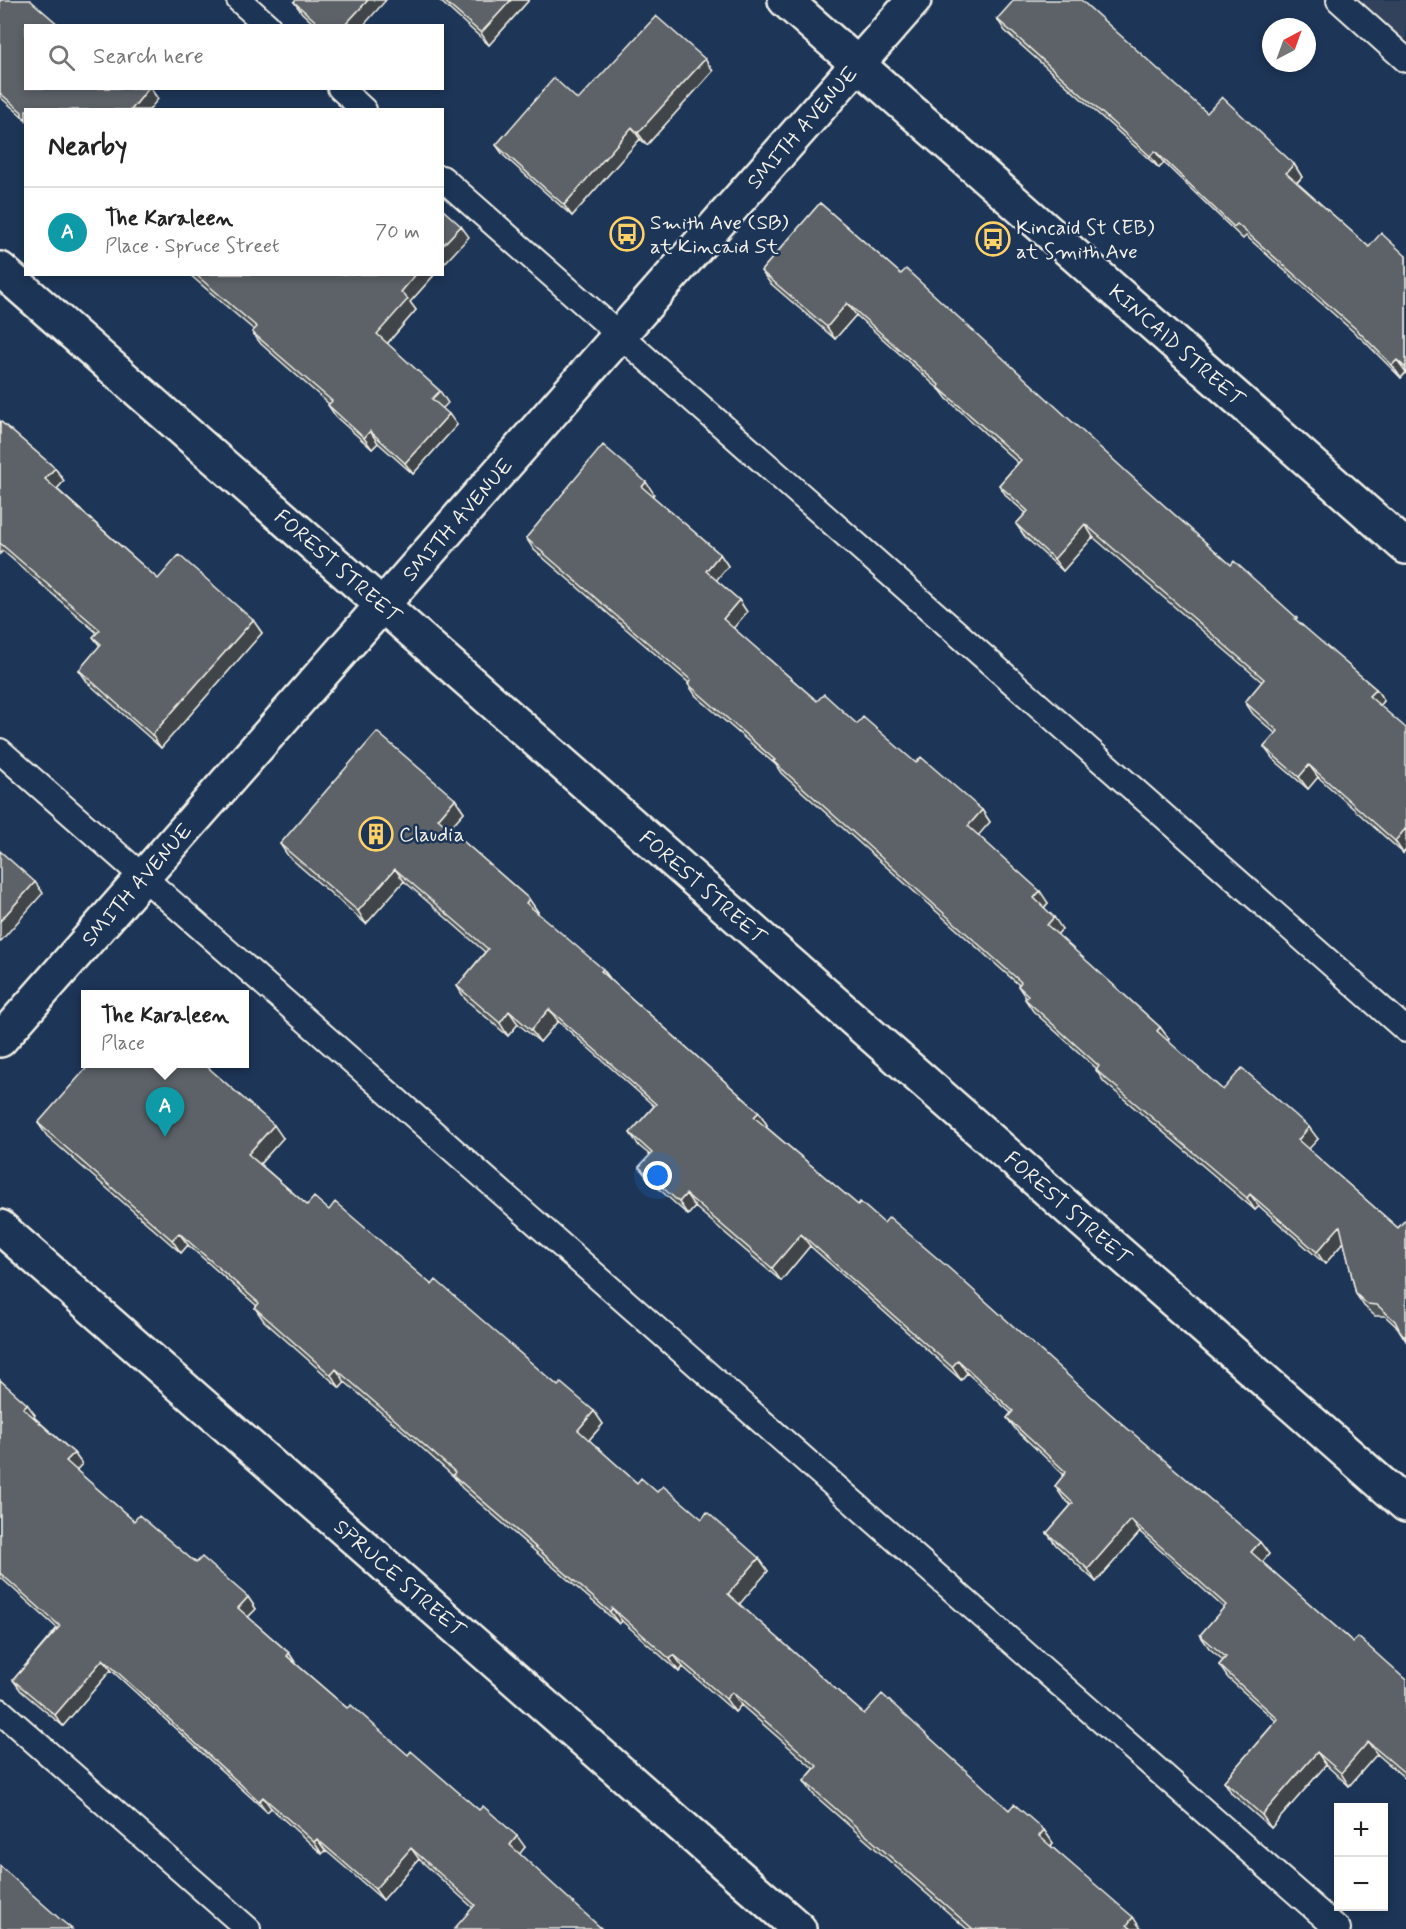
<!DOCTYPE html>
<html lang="en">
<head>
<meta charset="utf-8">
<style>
	body { margin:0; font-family:Mynerve,sans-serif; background:#f2f2f2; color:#222 }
	.controls { position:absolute; right:18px; bottom:18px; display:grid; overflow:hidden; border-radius:0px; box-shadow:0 3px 9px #0003 }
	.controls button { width:54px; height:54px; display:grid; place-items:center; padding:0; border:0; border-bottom:2px solid #e0e0e0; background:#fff; color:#222; font:30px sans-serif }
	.compass { position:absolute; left:1262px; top:18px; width:54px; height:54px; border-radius:50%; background:#fff; box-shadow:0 3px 9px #0003; rotate:41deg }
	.you { position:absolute; left:658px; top:1176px; width:21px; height:21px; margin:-15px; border:4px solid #fff; border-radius:50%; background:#1a73e8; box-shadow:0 0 0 9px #1a73e833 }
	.badge { display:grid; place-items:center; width:39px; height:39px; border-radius:50%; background:#857141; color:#fff; font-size:20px; font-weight:700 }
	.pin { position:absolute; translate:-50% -50px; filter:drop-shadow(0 2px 3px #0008) }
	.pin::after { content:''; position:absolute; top:32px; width:21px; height:18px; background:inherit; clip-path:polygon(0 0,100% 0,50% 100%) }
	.popup { position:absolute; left:81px; top:990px; width:168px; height:78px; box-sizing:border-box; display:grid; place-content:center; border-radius:0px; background:#fff; filter:drop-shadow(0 2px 4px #0005); font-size:20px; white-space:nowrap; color:#767676 }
	.popup b { font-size:22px; color:#222 }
	.popup::after { content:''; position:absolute; left:50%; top:100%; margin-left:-12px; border:12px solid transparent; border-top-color:#fff }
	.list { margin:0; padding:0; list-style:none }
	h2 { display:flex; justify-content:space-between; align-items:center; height:78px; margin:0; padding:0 24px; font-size:26px }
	h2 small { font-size:20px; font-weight:400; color:#767676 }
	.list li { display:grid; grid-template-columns:39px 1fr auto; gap:18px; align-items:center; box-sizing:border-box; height:90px; padding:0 24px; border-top:2px solid #e0e0e0 }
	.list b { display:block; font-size:22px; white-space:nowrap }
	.list p { margin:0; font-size:20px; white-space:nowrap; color:#767676 }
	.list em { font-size:20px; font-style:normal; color:#767676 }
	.icon { flex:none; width:33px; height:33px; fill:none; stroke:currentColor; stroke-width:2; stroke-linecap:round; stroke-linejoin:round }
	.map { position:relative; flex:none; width:1406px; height:1929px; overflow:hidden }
	.search { position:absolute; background:#fff; box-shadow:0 3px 9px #0003; left:24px; top:24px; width:420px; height:66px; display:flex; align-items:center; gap:15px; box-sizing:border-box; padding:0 21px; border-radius:0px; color:#767676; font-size:22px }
	.panel { position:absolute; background:#fff; box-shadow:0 3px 9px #0003; left:24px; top:108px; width:420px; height:168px; border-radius:0px }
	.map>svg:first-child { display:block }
</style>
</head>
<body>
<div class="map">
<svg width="1406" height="1929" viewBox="0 0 1406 1929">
	<rect width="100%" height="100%" fill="#1d3557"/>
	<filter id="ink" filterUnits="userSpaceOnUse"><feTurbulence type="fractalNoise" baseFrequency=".0167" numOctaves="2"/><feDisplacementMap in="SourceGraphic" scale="12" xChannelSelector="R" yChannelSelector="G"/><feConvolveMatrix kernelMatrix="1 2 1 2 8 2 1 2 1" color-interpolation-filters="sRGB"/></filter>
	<g filter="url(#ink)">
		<!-- built -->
		<path fill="#30425c" d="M1339 0H1406V46Z"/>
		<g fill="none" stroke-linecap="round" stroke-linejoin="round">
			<defs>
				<path id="lane" d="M239 0 268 26
					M1339 0 1406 60
					M340 88 364 110
					M442 178 1406 1030
					M0 751 1338 1929
					M0 1711 248 1929"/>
				<g id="street">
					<path id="s1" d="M0 269 1406 1505"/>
					<path id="s2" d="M0 1227 799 1929"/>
				</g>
				<g id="secondary">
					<path id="s3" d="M785 0 1406 547"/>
					<path id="s4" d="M0 1040 914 0"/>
				</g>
			</defs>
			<!-- lane casing -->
			<use href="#lane" stroke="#f4f1e8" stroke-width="28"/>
			<!-- street casing -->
			<use href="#street" stroke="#f4f1e8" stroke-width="38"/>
			<!-- secondary casing -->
			<use href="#secondary" stroke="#f4f1e8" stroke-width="38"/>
			<!-- lane -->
			<use href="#lane" stroke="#1d3557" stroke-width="24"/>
			<!-- street -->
			<use href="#street" stroke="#1d3557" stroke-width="33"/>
			<!-- secondary -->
			<use href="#secondary" stroke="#1d3557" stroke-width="33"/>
		</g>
		<!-- wall -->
		<path fill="#4e5459" stroke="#f4f1e8" stroke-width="1.5" d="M0 0 26 88H150L158 99 26 110V121L22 116 0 97Z
			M439 0H529L489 45Z
			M294 2 363 26H316L302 13Z
			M997 19 1207 113 1294 164 1302 177 1297 183 1369 247 1406 256V373L1401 378 1365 342 1246 236 1243 239 1164 163 1159 168 1005 31Z
			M713 71 647 145 640 139 572 216 504 156 496 145 578 100Z
			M820 203 1231 565 1376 689 1384 701 1380 706 1403 853 1318 777 1308 789 1273 759 1264 747 1276 734 1253 714 1245 702 1262 682 1093 537 1063 571 1025 537 1016 524 1026 513 1007 497 999 485 1018 463 947 399 941 391 856 315 835 339 770 283 761 271Z
			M189 274H435L410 302 416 310 387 344 440 391 448 403 442 409 457 425 413 474 378 443 372 449 336 417 328 405 329 404 261 344 252 332 254 330Z
			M0 421 55 468 64 481 57 489 158 579 253 620 262 633 161 748 88 683 79 670 100 646 93 637 97 633 3 551 0 554Z
			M654 494 652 496 720 554 728 566 716 580 739 600 747 612 733 628 817 701 857 724 916 763 982 810 990 822 978 835 1048 903 1044 908 1062 929 1057 935 1160 1027 1169 1039 1167 1041 1223 1090 1318 1139 1308 1149 1398 1228 1406 1219V1341L1398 1328 1385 1316H1375L1364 1306 1356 1294 1344 1242 1325 1264 1259 1206 1255 1210 1104 1082 1096 1070 1097 1069 1033 1011 1025 999 1026 998 1018 986 1019 985 781 773 776 765 696 696 688 684 689 683 534 550 526 538Z
			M455 799 464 812 449 829 529 899 538 912 537 913 612 981 759 1112 767 1125 766 1127 858 1205 1114 1417 1269 1554 1262 1562 1353 1642 1406 1680V1779L1377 1754 1349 1786 1326 1765 1271 1828 1232 1794 1224 1781 1276 1721 1228 1678 1219 1665 1223 1660 1209 1648 1200 1635 1224 1608 1140 1532 1096 1582 1056 1545 1047 1533 1071 1505 1063 1498 1055 1486 1064 1475 1016 1430 1007 1418 1011 1413 967 1373 961 1380 810 1246 781 1281 695 1207 688 1215 648 1179 639 1167 650 1155 639 1146 630 1133 654 1106 558 1021 540 1042 518 1024 508 1036 465 999 457 986 485 952 404 881 366 924 288 856 280 844Z
			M38 1123 283 1138 260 1164 307 1205 329 1210 432 1285 558 1386 594 1411 603 1424 589 1440 637 1483 657 1492 702 1519 759 1558 768 1571 739 1604 864 1714 1009 1810 1044 1830 1053 1843 1051 1846 1141 1929H967L813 1794 804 1781 814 1769 741 1705 735 1712 683 1667 679 1672 622 1621 619 1624 462 1488 454 1477 403 1431 345 1382 340 1388 264 1321 255 1308 257 1306 188 1245 181 1253 47 1136Z
			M0 1380 35 1415 34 1417 74 1453 82 1464 76 1470 134 1521 248 1597 256 1609 248 1617 289 1653 296 1664 347 1708 479 1810 525 1847 473 1908 419 1859 383 1900 325 1850 322 1854 271 1808 267 1812 111 1670 63 1726 21 1691 13 1680 57 1628 0 1577Z"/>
		<!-- shaded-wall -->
		<path fill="#404548" stroke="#f4f1e8" stroke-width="1.5" d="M368 0H386L363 26H344Z
			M511 0H529L489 45 481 33Z
			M705 59 713 71 647 145 638 133Z
			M149 88H150L158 99 149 110H131Z
			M632 127 640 139 572 216 564 205Z
			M1155 151 1164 163 1159 168 1150 156Z
			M1294 164 1302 177 1294 185 1286 173Z
			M461 226 469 237 442 266V246Z
			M416 274H435L410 302 416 310 385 346 377 334 401 292Z
			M847 303 856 315 835 339 827 327Z
			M1397 360 1406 372 1401 378 1392 365Z
			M449 414 457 425 413 474 405 463Z
			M370 431 378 443 372 449 364 438Z
			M55 468 64 481 54 492 45 479Z
			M646 482 654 494 650 498 642 487Z
			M1085 524 1093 537 1063 571 1054 559Z
			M720 554 728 566 714 583 706 571Z
			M739 600 747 612 731 631 723 619Z
			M253 620 262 633 161 748 152 735Z
			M1376 689 1384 701 1378 708 1369 696Z
			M1309 765 1318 777 1308 789 1299 777Z
			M455 799 464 812 446 832 438 819Z
			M982 810 990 822 976 838 968 826Z
			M1406 828V850L1403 853 1395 841Z
			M395 869 404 881 366 924 358 911Z
			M35 882 43 893 0 942V921Z
			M1040 891 1048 903 1042 910 1034 898Z
			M529 899 538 912 535 916 526 903Z
			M1054 917 1062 929 1055 937 1047 925Z
			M603 969 612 981 601 971Z
			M549 1009 558 1021 540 1042 531 1030Z
			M509 1011 518 1024 508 1036 500 1023Z
			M1160 1027 1169 1039 1165 1043 1157 1031Z
			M759 1112 767 1125 763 1130 754 1117Z
			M274 1125 283 1138 257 1167 248 1154Z
			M1309 1127 1318 1139 1306 1152 1298 1140Z
			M686 1194 695 1207 688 1215 679 1202Z
			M1250 1194 1259 1206 1255 1210 1247 1198Z
			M1340 1226 1348 1237 1325 1264 1317 1252Z
			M179 1233 188 1245 181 1253 172 1240Z
			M801 1234 810 1246 781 1281 772 1268Z
			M958 1360 967 1373 961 1380 952 1367Z
			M336 1369 345 1382 340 1388 331 1375Z
			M27 1404 35 1415 31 1419 23 1408Z
			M594 1411 603 1424 587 1442 578 1430Z
			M74 1453 82 1464 74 1473 66 1461Z
			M1131 1520 1140 1532 1096 1582 1088 1569Z
			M1260 1542 1269 1554 1260 1565 1251 1552Z
			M759 1558 768 1571 737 1607 728 1594Z
			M248 1597 256 1609 246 1619 238 1608Z
			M612 1608 622 1621 619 1624 610 1612Z
			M289 1653 297 1665 287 1656Z
			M674 1655 683 1667 679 1672 670 1659Z
			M103 1659 111 1670 63 1726 55 1715Z
			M732 1692 741 1705 735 1712 726 1699Z
			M1368 1742 1377 1754 1349 1786 1341 1773Z
			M1317 1752 1326 1765 1271 1828 1262 1815Z
			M263 1797 271 1808 267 1812 259 1801Z
			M1044 1830 1053 1843 1048 1849 1039 1836Z
			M517 1836 525 1847 518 1856 510 1845Z
			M317 1839 325 1850 322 1854 314 1842Z
			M411 1848 419 1859 383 1900 375 1889Z
			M1133 1917 1141 1929H1130L1127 1925Z"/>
		<!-- building -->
		<path fill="#5b6267" stroke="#f4f1e8" stroke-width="1.5" d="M0 0H30L60 26H26V88H149L131 110H26V119L22 116V112L0 93Z
			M296 0H368L344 26H321L294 2Z
			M443 0H511L481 33Z
			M1014 0H1081L1207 113 1222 97 1294 164 1286 173 1369 247 1381 233 1406 256V368L1397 360 1392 365 1356 329 1237 224 1234 227 1155 151 1150 156 997 19Z
			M656 16 705 59 638 133 632 127 564 205 496 145 554 78 578 100Z
			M820 203 901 274 906 269 1129 474 1231 565 1234 561 1297 618 1295 619 1376 689 1369 696 1406 728V828L1395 841 1309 765 1299 777 1264 747 1278 731 1245 702 1264 679 1085 524 1054 559 1016 524 1028 511 999 485 1021 460 938 387 939 385 847 303 827 327 761 271Z
			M442 209 461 226 442 246Z
			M195 274H416L401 292 408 299 377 334 440 391 432 399 449 414 405 463 370 431 364 438 328 405 332 401 252 332 257 327Z
			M0 421 55 468 45 479 158 579 179 555 253 620 152 735 79 670 101 644 93 637 100 630 0 543Z
			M603 445 646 482 642 487 720 554 706 571 739 600 723 619 817 701 824 694 857 724 863 717 916 763 921 757 982 810 968 826 1040 891 1034 898 1054 917 1047 925 1160 1027 1157 1031 1223 1090 1242 1068 1309 1127 1298 1140 1398 1228 1406 1219V1338L1400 1331 1395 1321 1377 1305 1367 1304 1356 1294 1340 1226 1317 1252 1250 1194 1247 1198 1096 1070 1099 1066 1025 999 1028 995 1018 986 1021 982 773 761 775 760 688 684 691 680 526 538Z
			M377 732 455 799 438 819 529 899 526 903 603 969 601 971 759 1112 754 1117 858 1205 860 1202 884 1223 889 1217 950 1269 1114 1417 1260 1542 1251 1552 1353 1642 1358 1637 1406 1680V1774L1368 1742 1341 1773 1317 1752 1262 1815 1224 1781 1278 1719 1219 1665 1226 1657 1200 1635 1226 1605 1131 1520 1088 1569 1047 1533 1073 1503 1055 1486 1066 1472 1007 1418 1013 1411 958 1360 952 1367 801 1234 772 1268 686 1194 679 1202 639 1167 652 1153 630 1133 656 1104 549 1009 531 1030 509 1011 500 1023 457 986 488 949 395 869 358 911 280 844Z
			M0 851 35 882 0 921Z
			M90 1064H204L274 1125 248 1154 307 1205 314 1197 329 1210 335 1202 432 1285 436 1280 558 1386 561 1383 594 1411 578 1430 637 1483 641 1478 657 1492 663 1486 702 1519 707 1512 759 1558 728 1594 864 1714 882 1694 1009 1810 1014 1804 1044 1830 1039 1836 1133 1917 1127 1925 1132 1929H973L804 1781 817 1766 732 1692 726 1699 674 1655 670 1659 612 1608 610 1612 453 1475 455 1472 393 1418 336 1369 331 1375 255 1308 259 1303 179 1233 172 1240 38 1123Z
			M0 1380 27 1404 23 1408 74 1453 66 1461 134 1521 139 1515 196 1563 202 1557 248 1597 238 1608 289 1653 287 1656 347 1708 351 1705 408 1755 411 1751 479 1810 483 1806 517 1836 510 1845 602 1929H454L475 1905 411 1848 375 1889 317 1839 314 1842 263 1797 259 1801 103 1659 55 1715 13 1680 60 1626 0 1573Z
			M0 1866 61 1920 72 1929H0Z"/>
	</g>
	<!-- icons -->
	<defs>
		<symbol id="bus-ring" viewBox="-11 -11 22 22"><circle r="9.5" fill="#1d3557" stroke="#ffd166" stroke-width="1.5"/><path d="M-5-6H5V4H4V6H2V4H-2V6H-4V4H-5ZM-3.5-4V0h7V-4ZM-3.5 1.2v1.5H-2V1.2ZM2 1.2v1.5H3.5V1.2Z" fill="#ffd166"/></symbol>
		<symbol id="building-ring" viewBox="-11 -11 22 22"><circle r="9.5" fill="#1d3557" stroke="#ffd166" stroke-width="1.5"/><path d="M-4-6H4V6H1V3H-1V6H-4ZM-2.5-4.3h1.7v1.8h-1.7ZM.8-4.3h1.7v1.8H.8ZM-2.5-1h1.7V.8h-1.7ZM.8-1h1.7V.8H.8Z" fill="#ffd166"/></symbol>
	</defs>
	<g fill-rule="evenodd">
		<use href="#bus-ring" x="608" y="215" width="38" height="38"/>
		<use href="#bus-ring" x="974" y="220" width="38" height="38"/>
		<use href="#building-ring" x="357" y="815" width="38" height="38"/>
	</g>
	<g text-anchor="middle" stroke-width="5" stroke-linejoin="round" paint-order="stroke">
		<!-- street labels -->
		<g font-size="21" fill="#f4f1e8" stroke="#1d3557">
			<text dy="7" stroke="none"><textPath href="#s4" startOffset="1215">SMITH AVENUE</textPath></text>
			<text dy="7" stroke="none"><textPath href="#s3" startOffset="522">KINCAID STREET</textPath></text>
			<text dy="7" stroke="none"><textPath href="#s4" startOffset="693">SMITH AVENUE</textPath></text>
			<text dy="7" stroke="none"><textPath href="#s1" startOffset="450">FOREST STREET</textPath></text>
			<text dy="7" stroke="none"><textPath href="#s4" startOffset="207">SMITH AVENUE</textPath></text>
			<text dy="7" stroke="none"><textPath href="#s1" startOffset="936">FOREST STREET</textPath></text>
			<text dy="7" stroke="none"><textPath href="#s1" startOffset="1422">FOREST STREET</textPath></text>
			<text dy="7" stroke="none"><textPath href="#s2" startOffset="532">SPRUCE STREET</textPath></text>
		</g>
		<!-- poi labels -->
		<g font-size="21" fill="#f4f1e8" stroke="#1d3557" text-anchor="start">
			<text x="650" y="229">Smith Ave (SB)<tspan x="650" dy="24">at Kincaid St</tspan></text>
			<text x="1016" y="234">Kincaid St (EB)<tspan x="1016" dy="24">at Smith Ave</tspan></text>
			<text x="399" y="841">Claudia</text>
		</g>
	</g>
</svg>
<div class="controls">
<button>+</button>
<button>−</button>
</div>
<svg class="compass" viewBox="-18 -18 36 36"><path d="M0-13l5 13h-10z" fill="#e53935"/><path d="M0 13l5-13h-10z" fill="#767676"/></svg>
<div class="you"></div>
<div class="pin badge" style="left:165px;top:1137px;background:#0f9aa8">A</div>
<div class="popup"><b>The Karaleen</b>Place</div>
<div class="search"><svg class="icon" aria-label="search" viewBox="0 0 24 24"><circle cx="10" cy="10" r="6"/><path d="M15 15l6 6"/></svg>Search here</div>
<section class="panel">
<h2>Nearby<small></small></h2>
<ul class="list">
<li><span class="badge" style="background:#0f9aa8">A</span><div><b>The Karaleen</b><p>Place · Spruce Street</p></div><em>70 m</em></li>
</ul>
</section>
</div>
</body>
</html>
